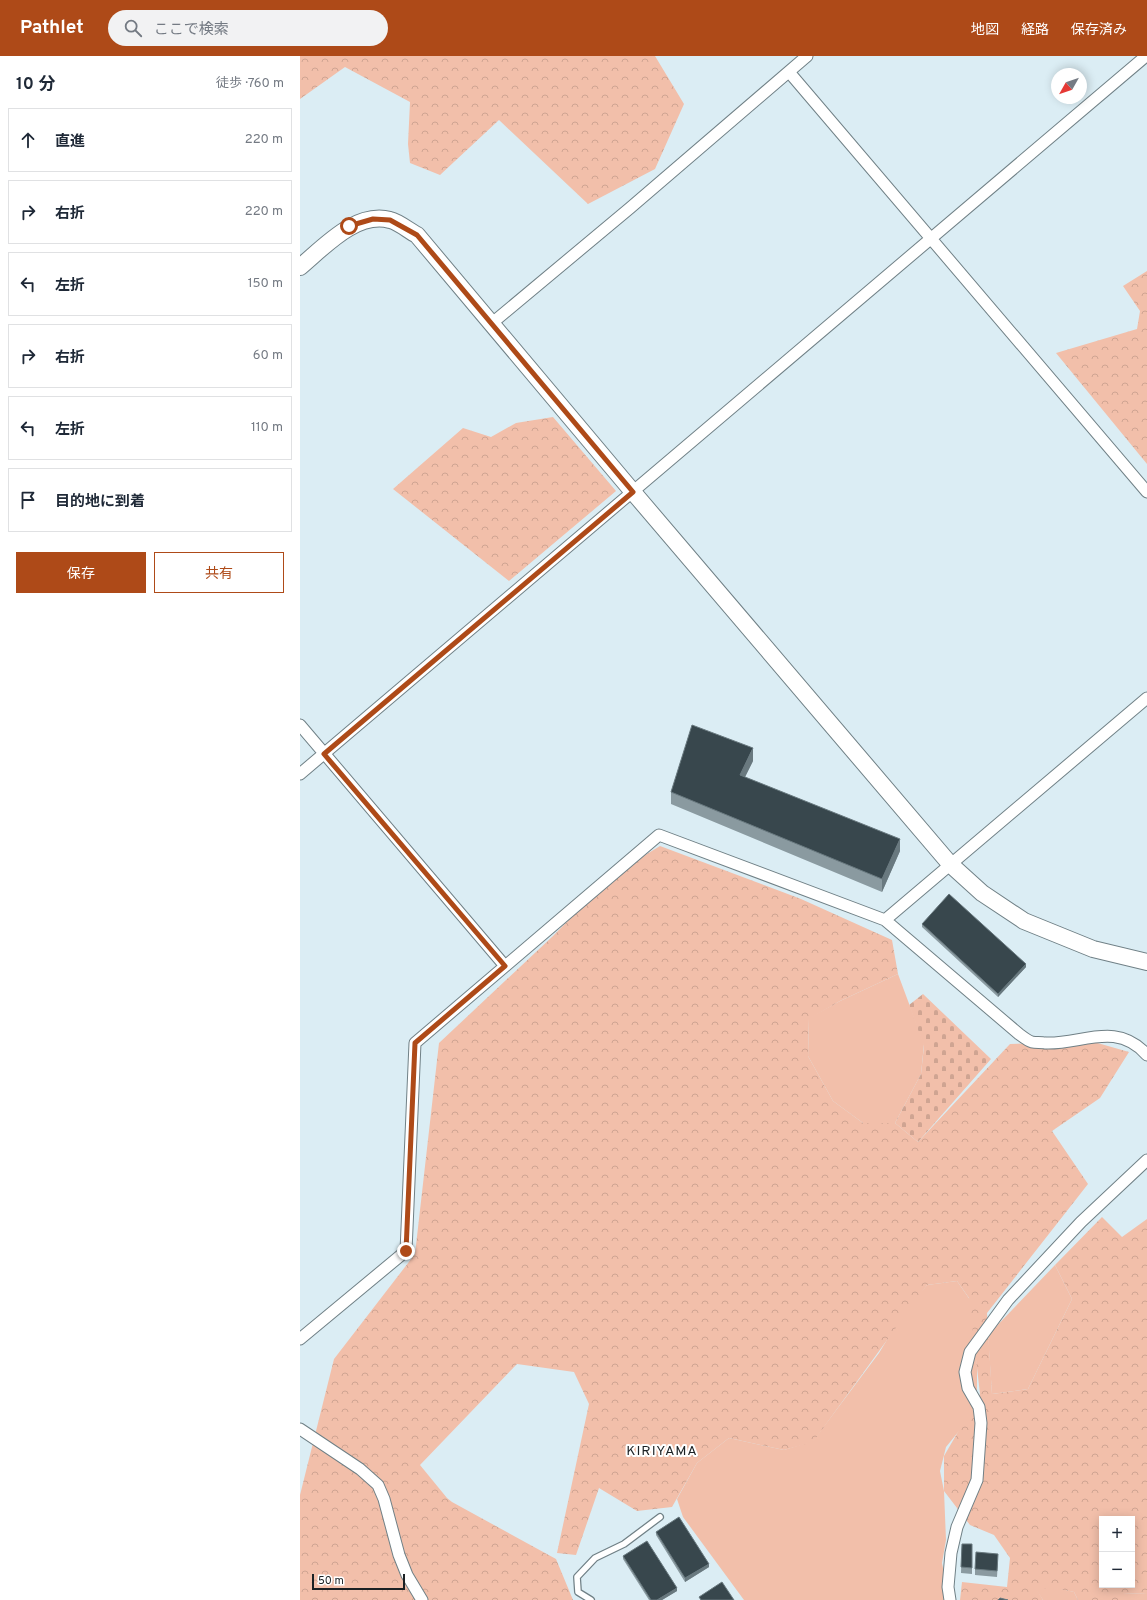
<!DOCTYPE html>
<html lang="ja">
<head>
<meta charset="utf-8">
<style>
	body { margin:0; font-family:Overpass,"Noto Sans JP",sans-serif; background:#f2f2f3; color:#1f2937 }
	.controls { position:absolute; right:12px; bottom:12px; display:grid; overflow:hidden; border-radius:0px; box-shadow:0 2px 10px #0003 }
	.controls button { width:36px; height:36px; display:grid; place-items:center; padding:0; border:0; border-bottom:1px solid #e0e1e3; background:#fff; color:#1f2937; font:20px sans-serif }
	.compass { position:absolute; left:751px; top:12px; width:36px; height:36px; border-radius:50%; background:#fff; box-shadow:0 2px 10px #0003; rotate:230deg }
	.scale { position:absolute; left:12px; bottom:10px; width:93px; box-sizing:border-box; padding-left:4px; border:2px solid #1b2124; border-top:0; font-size:11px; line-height:14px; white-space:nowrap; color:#1b2124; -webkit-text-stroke:3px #fff; paint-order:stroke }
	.stop { position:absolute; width:12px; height:12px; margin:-9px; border:3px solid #ae4a18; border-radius:50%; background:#fff }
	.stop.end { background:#ae4a18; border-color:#fff; box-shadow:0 1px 4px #0008 }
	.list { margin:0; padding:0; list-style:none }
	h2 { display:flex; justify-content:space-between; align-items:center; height:52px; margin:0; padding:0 16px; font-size:17px }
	h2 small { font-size:13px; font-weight:400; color:#747a83 }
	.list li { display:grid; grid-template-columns:26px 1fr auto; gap:12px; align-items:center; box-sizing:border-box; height:64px; margin:0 8px 8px; padding:0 8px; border:1px solid #e0e1e3; border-radius:0px }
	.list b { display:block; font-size:15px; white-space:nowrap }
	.list em { font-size:13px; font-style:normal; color:#747a83 }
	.actions { display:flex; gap:8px; padding:12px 16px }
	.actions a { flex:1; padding:9px 0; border:1px solid #ae4a18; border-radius:0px; text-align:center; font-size:14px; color:#ae4a18 }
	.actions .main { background:#ae4a18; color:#fff }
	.icon { flex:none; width:22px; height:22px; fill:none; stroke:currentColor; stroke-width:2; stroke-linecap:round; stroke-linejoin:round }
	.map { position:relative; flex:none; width:847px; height:1544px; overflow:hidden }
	header { display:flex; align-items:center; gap:24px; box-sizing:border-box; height:56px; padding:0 20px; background:#ae4a18; color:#fff }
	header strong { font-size:19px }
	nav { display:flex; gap:22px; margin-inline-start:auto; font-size:14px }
	.search { width:280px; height:36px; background:#f2f2f3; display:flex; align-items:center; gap:10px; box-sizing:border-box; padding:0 14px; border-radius:22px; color:#747a83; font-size:15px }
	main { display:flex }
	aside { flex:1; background:#fff }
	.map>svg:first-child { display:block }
</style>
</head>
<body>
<header>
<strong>Pathlet</strong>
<div class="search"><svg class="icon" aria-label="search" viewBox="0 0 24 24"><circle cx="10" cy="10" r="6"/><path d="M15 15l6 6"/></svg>ここで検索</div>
<nav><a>地図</a><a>経路</a><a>保存済み</a></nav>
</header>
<main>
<aside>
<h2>10 分<small>徒歩 · 760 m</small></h2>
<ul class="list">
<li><svg class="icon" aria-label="ahead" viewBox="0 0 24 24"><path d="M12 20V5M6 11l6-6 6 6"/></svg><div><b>直進</b></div><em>220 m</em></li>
<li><svg class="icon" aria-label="right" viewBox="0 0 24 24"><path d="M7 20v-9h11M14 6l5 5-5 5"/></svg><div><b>右折</b></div><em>220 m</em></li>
<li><svg class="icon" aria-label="left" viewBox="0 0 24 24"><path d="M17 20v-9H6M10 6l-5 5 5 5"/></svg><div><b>左折</b></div><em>150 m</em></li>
<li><svg class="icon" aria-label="right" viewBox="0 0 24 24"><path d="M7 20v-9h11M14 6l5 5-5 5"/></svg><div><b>右折</b></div><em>60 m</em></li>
<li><svg class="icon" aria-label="left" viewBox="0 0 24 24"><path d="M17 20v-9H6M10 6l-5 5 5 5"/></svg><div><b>左折</b></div><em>110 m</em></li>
<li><svg class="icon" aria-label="arrive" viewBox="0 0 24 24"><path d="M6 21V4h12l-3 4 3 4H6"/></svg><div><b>目的地に到着</b></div></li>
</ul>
<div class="actions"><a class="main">保存</a><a>共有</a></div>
</aside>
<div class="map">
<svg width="847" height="1544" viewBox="0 0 847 1544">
	<defs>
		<pattern id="forest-crowns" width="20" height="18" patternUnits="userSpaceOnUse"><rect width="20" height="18" fill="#f2bfaa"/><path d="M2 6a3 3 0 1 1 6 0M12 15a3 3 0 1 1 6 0" fill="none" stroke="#cfa492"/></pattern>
		<pattern id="cemetery-stones" width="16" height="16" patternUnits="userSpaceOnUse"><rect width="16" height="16" fill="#f2bfaa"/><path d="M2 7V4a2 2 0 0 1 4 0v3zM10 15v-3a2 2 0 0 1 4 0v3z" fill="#cfa492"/></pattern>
	</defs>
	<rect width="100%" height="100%" fill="#dbedf4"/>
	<!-- grass -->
	<path fill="#f2bfaa" d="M598 918 624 988 621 1018 595 1067H563L533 1045 508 1000 509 962 540 945Z
		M755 1209 772 1243 728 1333 692 1338 688 1279Z
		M657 1225 673 1248 677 1310V1353L646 1391 640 1415 644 1435 646 1484 642 1507 649 1544H444L383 1461 377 1443 397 1407 429 1382 484 1394 513 1385 579 1297 602 1259 627 1229Z
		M735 1532H757L774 1536 778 1544H743Z
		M847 1537V1544H815L820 1538Z"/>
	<!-- forest -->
	<path fill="url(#forest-crowns)" fill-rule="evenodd" d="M0 0H355L384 48 355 113 288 148 199 64 140 119 110 107 108 88 110 46 45 11 0 43Z
		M847 215V408L756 297 837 273 840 255 823 230Z
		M253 361 316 435 209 525 93 433 163 372 191 381 216 367Z
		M360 790 501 843 592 884 598 918 540 945 509 963 508 1000 533 1045 563 1067H595L618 1086 710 988 794 986 829 996 800 1042 752 1075 788 1128 687 1257 692 1338 728 1333 772 1243 755 1209 802 1161 822 1181 847 1163V1537L823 1538 818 1544H778L774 1536 759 1533 736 1532 743 1544H660L662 1526 707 1531 710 1502 694 1479 670 1469 644 1435V1400L680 1338 669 1242 657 1225 627 1229 513 1386 484 1394 429 1382 397 1407 372 1451 337 1455 299 1432 276 1499 257 1497 289 1348 274 1316 217 1308 120 1409 147 1442 152 1446 256 1503 273 1544H0V1439L34 1303 115 1198 139 987 253 880 314 818ZM802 1463H832V1529H802Z"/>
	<!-- cemetery -->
	<path fill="url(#cemetery-stones)" d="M623 938 691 1003 618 1086 595 1067 621 1018 624 990 609 949Z"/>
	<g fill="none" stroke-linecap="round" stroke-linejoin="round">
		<defs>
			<path id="lane" d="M291 1544 278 1536 277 1521 295 1502 324 1488 360 1461"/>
			<path id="street" d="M489 16 847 436
				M191 268 330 152 507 0
				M847 642 585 864 719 978C723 981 728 985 732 986 736 987 741 986 745 987 781 989 816 964 847 999
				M0 669 205 910
				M0 718 846 0
				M0 1283 106 1195 115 987 359 779 585 864
				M0 1373 60 1413 78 1429 84 1443 99 1499 107 1519 122 1544
				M650 1544 648 1531 651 1497 657 1471 677 1424 681 1367 679 1351 668 1332 665 1316 670 1296 708 1244 781 1166 847 1104"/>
			<path id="secondary" d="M0 211C24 191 56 155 90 164 99 166 109 175 117 179L333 436 650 808 682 837 724 865 793 893 847 906"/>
		</defs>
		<!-- lane casing -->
		<use href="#lane" stroke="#708086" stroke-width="8"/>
		<!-- street casing -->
		<use href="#street" stroke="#708086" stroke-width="13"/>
		<!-- secondary casing -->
		<use href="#secondary" stroke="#708086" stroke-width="18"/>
		<!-- lane -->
		<use href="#lane" stroke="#fff" stroke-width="5.5"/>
		<!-- street -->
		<use href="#street" stroke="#fff" stroke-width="11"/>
		<!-- secondary -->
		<use href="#secondary" stroke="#fff" stroke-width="16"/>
	</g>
	<!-- wall -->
	<path fill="#8a9aa0" d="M453 705 445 721 600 795 582 836 371 748V736Z
		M622 868 726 911 698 941 622 871Z
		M356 1476 409 1511 385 1526 356 1479Z
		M662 1488H672V1518L661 1517Z
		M323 1500 377 1535 362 1544H349L323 1503Z
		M698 1504 697 1521 675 1519V1513Z"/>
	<!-- shaded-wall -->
	<path fill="#69797f" d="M453 692V705L440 731V719Z
		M600 783V795L582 836V823Z
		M726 908V911L698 941V938Z
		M409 1508V1511L385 1526V1522Z
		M377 1532V1535L362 1544H357Z"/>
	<!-- building -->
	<path fill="#38474d" stroke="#69797f" d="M392 669 453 692 440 719 600 783 582 823 371 736Z
		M649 838 726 908 698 938 622 868Z
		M379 1461 409 1508 385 1522 356 1476Z
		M347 1485 377 1532 357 1544H351L323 1500Z
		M662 1488H672V1512L661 1511Z
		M676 1496 698 1498 697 1515 675 1513Z
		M422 1526 434 1544H401L399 1541Z
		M700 1542 708 1544H698Z"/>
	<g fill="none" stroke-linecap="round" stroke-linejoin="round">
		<!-- route -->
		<path stroke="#ae4a18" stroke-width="5" d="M49 170 73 163 90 164 117 179 333 436 24 698 205 910 115 987 106 1195"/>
	</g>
	<g text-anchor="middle" stroke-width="4" stroke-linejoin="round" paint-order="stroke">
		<!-- quarter labels -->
		<g font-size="14" letter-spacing="1" fill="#1b2124" stroke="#fff">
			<text x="362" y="1399">KIRIYAMA</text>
		</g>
	</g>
</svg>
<div class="controls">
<button>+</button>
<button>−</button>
</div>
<svg class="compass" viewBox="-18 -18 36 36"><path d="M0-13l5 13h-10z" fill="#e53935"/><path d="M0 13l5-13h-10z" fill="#747a83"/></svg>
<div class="scale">50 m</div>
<div class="stop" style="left:49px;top:170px"></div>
<div class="stop end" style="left:106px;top:1195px"></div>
</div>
</main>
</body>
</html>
